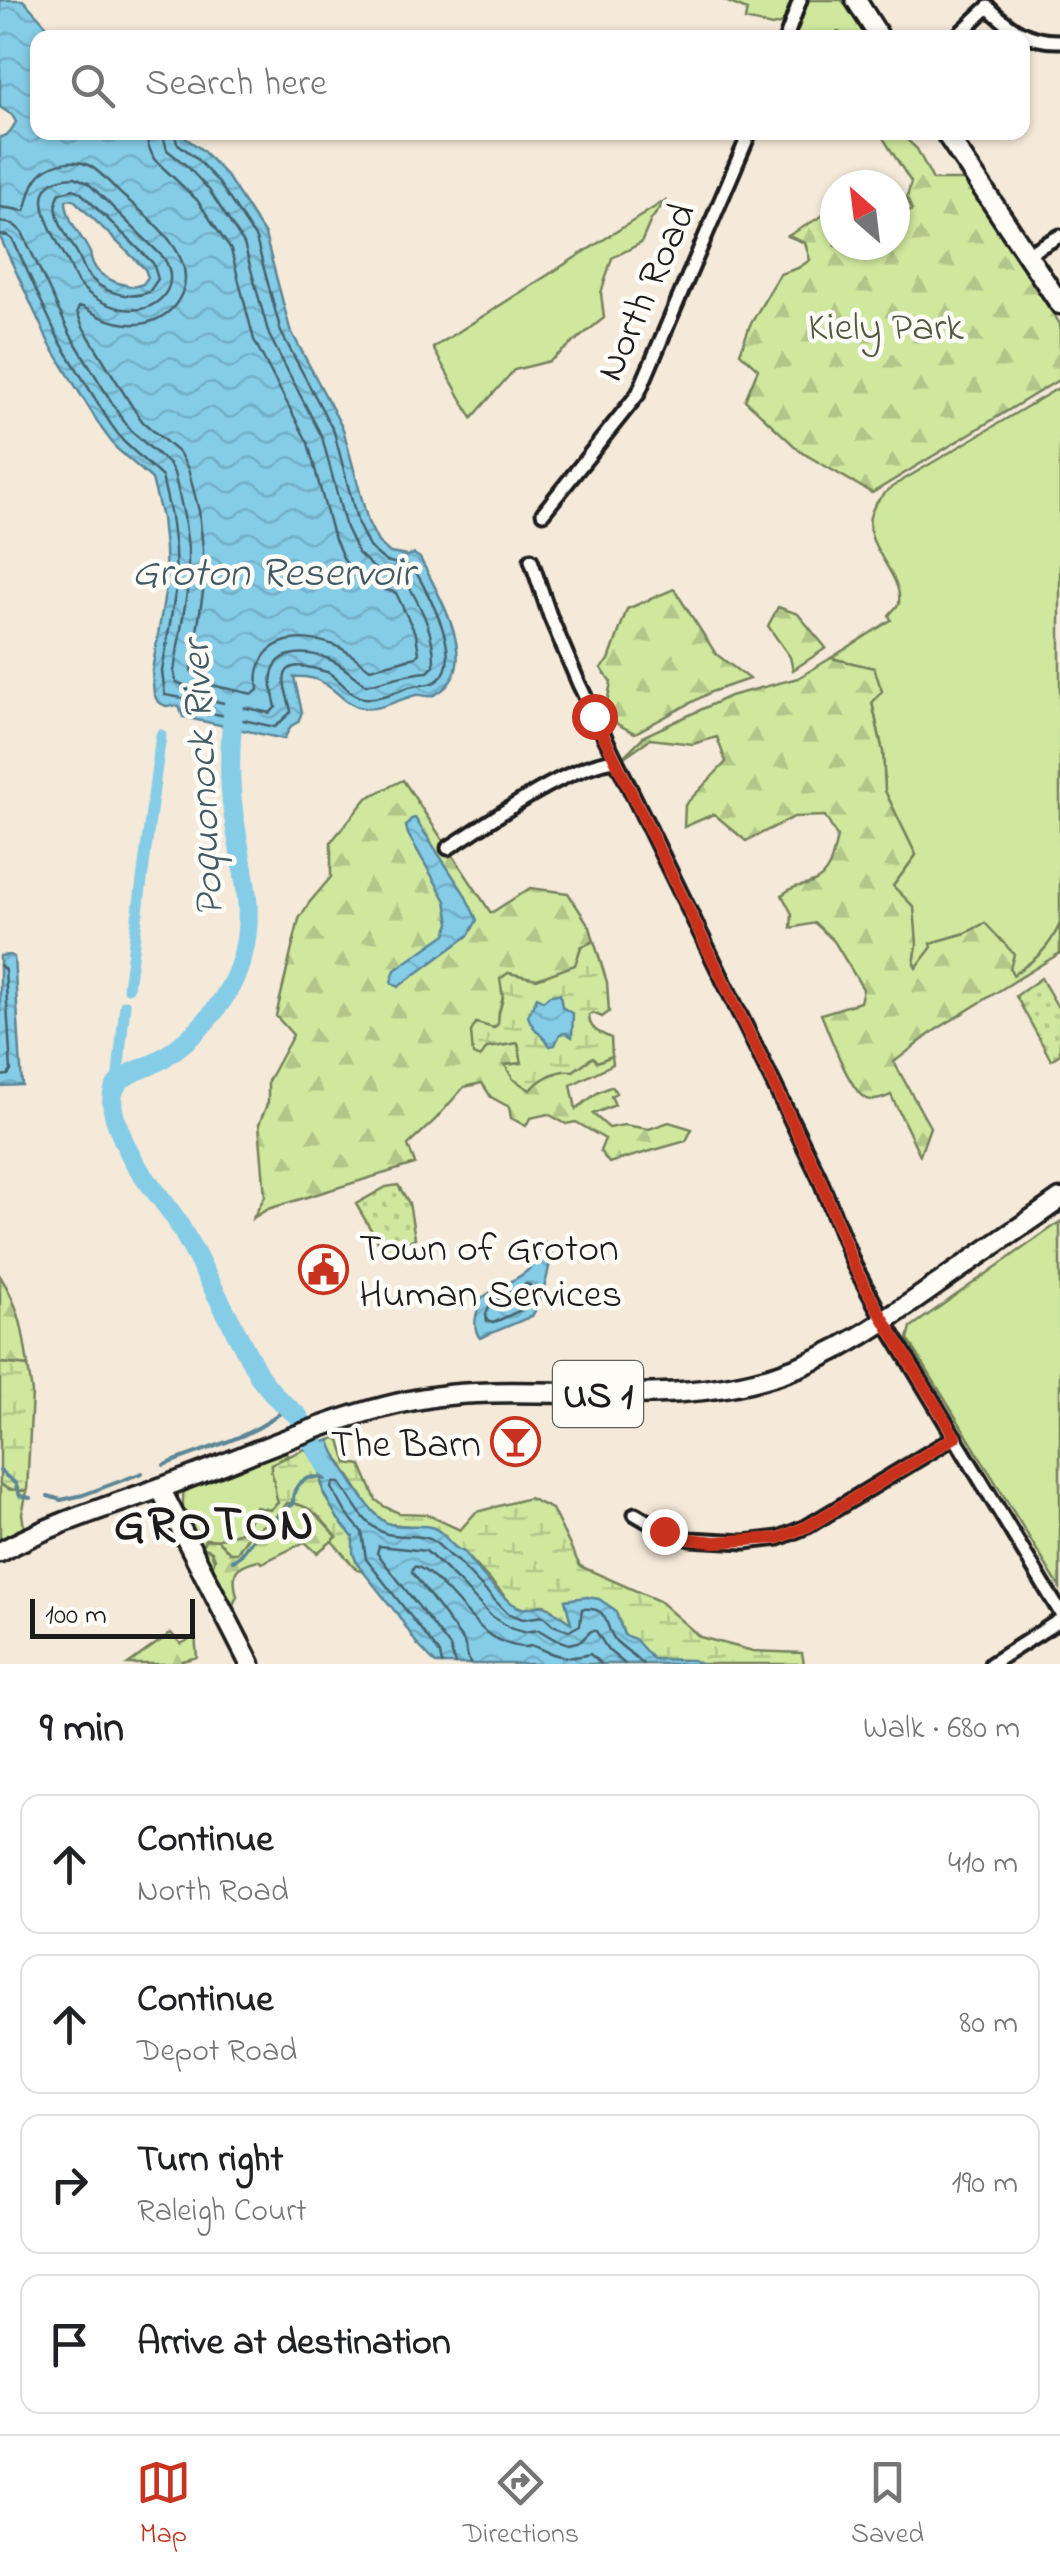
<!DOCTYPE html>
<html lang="en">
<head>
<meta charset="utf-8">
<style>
	body { margin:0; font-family:"Indie Flower",sans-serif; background:#f6f6f6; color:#202124 }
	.compass { position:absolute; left:820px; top:170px; width:90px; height:90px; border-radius:50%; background:#fff; box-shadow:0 2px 8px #0004; rotate:332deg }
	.scale { position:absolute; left:30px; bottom:25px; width:165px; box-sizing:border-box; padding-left:10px; border:5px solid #1c1c1c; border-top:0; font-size:28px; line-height:35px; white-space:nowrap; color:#1c1c1c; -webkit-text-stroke:8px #fdfcf7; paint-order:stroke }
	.stop { position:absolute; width:30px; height:30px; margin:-22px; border:8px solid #c8321e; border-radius:50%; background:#fff }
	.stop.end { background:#c8321e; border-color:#fff; box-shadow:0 2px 10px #0008 }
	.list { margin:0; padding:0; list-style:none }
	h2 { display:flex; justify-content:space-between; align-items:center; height:130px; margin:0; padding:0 40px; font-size:42px }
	h2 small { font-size:32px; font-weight:400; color:#757577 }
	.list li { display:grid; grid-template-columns:65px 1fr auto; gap:30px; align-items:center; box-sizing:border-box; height:140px; margin:0 20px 20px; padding:0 20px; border:2px solid #e0e0e0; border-radius:20px }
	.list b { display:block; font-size:38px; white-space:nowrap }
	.list p { margin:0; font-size:32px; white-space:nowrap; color:#757577 }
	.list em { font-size:32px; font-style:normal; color:#757577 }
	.icon { flex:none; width:55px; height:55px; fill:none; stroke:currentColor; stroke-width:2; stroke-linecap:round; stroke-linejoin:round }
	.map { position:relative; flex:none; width:1060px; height:1664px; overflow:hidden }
	.search { position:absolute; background:#fff; box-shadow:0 2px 8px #0004; left:30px; right:30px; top:30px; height:110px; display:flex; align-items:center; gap:25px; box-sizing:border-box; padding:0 35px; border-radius:20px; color:#757577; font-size:38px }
	.sheet { height:770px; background:#fff }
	nav { display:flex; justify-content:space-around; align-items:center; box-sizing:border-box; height:140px; border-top:2px solid #e0e0e0; background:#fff; font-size:28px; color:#757577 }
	nav a { display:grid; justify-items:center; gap:5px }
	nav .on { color:#c8321e }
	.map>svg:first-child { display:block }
</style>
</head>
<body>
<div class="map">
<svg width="1060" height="1664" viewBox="0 0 1060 1664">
	<defs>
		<pattern id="forest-firs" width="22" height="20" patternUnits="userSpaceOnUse" patternTransform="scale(2.5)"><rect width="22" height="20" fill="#cfe89e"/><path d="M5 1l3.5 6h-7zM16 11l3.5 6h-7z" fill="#b1c688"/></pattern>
		<pattern id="wetland-marsh" width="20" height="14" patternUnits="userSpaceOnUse" patternTransform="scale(2.5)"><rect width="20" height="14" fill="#cfe89e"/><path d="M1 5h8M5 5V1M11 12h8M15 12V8" fill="none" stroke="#b1c688"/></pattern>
		<pattern id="garden-dots" width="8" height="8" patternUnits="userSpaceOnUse" patternTransform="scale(2.5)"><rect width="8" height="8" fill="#cfe89e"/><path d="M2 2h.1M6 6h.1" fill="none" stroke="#b1c688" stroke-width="1.8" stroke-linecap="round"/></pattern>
		<pattern id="water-waves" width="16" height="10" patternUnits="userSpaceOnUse" patternTransform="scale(2.5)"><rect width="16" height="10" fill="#85cce7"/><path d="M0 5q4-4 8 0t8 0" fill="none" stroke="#72afc6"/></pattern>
	</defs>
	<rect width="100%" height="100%" fill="#f5e9d9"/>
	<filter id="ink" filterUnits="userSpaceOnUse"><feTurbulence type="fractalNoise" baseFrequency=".01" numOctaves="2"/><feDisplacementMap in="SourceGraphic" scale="20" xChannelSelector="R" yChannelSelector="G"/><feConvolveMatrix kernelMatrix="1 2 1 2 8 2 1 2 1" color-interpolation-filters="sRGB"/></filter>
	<g filter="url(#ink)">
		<!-- green -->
		<path fill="#cfe89e" stroke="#76825d" stroke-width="2.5" d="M723 0H792L783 23 772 26 745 20 747 10Z
			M806 0H842L866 37H844L839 32 809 37 795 38Z
			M666 200 651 220 641 243 612 258 601 293 604 318 550 361 514 370 472 418 433 348Z
			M1060 387V924C1048 950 1036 960 1012 975L985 923 966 933 932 943V947L917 969 914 964 917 944 893 886 916 855 885 791 883 752 872 702 874 668 831 658 891 620 889 615 899 604C905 564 830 528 898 483Z
			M1060 1222V1588L908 1339 911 1327Z
			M286 1452 287 1456 271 1464 278 1503 270 1510 255 1507C241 1544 244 1526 218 1540L206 1539 203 1547 211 1551 229 1607 183 1511V1493L202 1481Z
			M0 1484 8 1489 27 1491 22 1514 24 1527 0 1541Z"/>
		<!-- forest -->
		<path fill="url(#forest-firs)" stroke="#76825d" stroke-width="2.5" d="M880 133H900L917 149 933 180H964L1060 324V379L872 493 801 452 745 400 758 369 740 353 750 325 780 274 798 268 810 260 805 243 788 236 832 210 835 211V245H895V221L912 210 907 198 911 182Z
			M674 589 716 654 749 679 711 692 635 733 617 724 607 703 611 682 601 668 609 660 627 609Z
			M778 607 798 614 826 648 793 670 790 657 768 626Z
			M831 658 874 668 882 691 872 703 883 752 885 791 916 855 893 886 914 907 917 944 914 964 916 968 932 947 931 943 966 933 985 923 1014 954 1010 969 1013 975C1036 959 1048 950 1060 924V953L934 1031 894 1062 930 1127 920 1155 891 1095C884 1098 875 1102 867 1099 850 1093 829 1032 821 1014L860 1002 863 989 834 941 815 923 791 928 792 914 782 895C798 882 799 889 814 882 831 874 833 854 837 837L825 816 794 817 746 841 714 814 684 827 685 805 726 762 717 737 693 744 650 739 621 759 644 736 730 696 798 678Z
			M403 780 491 913 530 888 568 893 590 927 594 941 581 947 576 965 537 980 509 973 499 1013V1024L494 1028 487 1048 518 1043 522 1063 506 1065 540 1080 563 1070 573 1071 593 1057 597 1062 612 1056 613 1064 571 1085 576 1109 597 1093 612 1086 616 1093 611 1096 615 1105 593 1114 609 1128 624 1125 649 1129 669 1122 692 1129 686 1141 609 1163 600 1151 605 1139 576 1122 566 1124 548 1114 530 1118 526 1126 511 1118 509 1107 491 1097 482 1083 464 1087 435 1120 408 1145 415 1164 268 1209 253 1218 265 1196 259 1124 268 1102V1081L293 1035 276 1016 299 919 309 903 331 877V842L367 798Z
			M0 1276C20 1307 23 1330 28 1366L0 1363Z
			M287 1503C311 1503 322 1520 337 1537L317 1553 305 1542 262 1563 258 1560C234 1566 231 1572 237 1596L233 1605 229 1607 212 1568 215 1559 212 1551 202 1547 205 1539 218 1540 230 1553 244 1544 248 1536Z
			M171 1633 181 1644 195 1636 197 1657 182 1661 183 1664H128Z"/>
		<!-- wetland -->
		<path fill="url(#wetland-marsh)" stroke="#76825d" stroke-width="2.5" d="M594 941 607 982 609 1012 602 1017 593 1013 589 1015C589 1029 599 1033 611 1038L612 1056 597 1062 593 1057 573 1071C556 1069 542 1078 530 1090L513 1079 505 1065 522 1063 518 1043 487 1048 480 1058 473 1055 471 1032 476 1023 494 1028 498 1024 499 1013 503 998 500 979 508 973 537 979 575 965 581 947Z
			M0 1363 28 1366 32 1393 27 1491 8 1489 0 1484Z
			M336 1438 340 1440 347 1463 361 1465 376 1500 385 1507 399 1513 426 1514 460 1530 476 1512 529 1498 552 1509 580 1566 659 1601 700 1637 753 1651 802 1653 804 1664H701C686 1657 673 1663 658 1661 644 1659 637 1640 624 1635L615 1610C592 1598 591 1596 565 1600L572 1624 558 1616 550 1607 542 1605 524 1609 512 1604 464 1552 456 1550 433 1528 388 1524 378 1517 370 1509 332 1449 330 1440Z
			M305 1449C327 1463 317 1475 324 1494 331 1510 343 1523 353 1537 353 1552 354 1561 364 1572L357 1570 332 1541 337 1537C322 1520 311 1503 287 1503L279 1514 248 1536 237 1553H230L218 1540C245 1526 241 1544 255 1507L270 1510 278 1503C275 1495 275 1489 274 1481 273 1474 270 1472 271 1464Z"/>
		<!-- garden -->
		<path fill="url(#garden-dots)" stroke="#76825d" stroke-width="2.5" d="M1041 978 1060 1011V1054L1051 1060 1016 996Z
			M398 1185 409 1203 415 1238 385 1254 356 1204 386 1187Z"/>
		<!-- water -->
		<path fill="url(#water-waves)" stroke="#5b8696" stroke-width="2.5" fill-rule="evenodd" d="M0 0H23L57 37 38 38V132L179 133 202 150 227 176 265 235 290 329 343 429 368 522 378 542 390 553 407 556 414 554 420 558C435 588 474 651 450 682 446 688 438 694 431 696 426 697 421 694 416 695 399 699 380 711 363 708 338 705 333 674 294 677L302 712 298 722 291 726 284 739 183 717 179 706H166L158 702 154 694 152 671 166 587 165 549 162 518 152 479 116 448 102 429 50 345 0 237V137C8 137 12 129 16 122L12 115 0 107ZM73 199 145 269 148 277 143 284 133 287C120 284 105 280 96 269 91 262 92 260 90 253 82 235 66 221 66 200Z
			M415 818 464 893 477 920 469 935 398 987 391 982 395 970 446 934 450 923 446 901 408 834 406 826 411 819Z
			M10 955 14 957 22 1085 0 1086V956Z
			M560 994 562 1007 573 1014 572 1037 566 1033 560 1034 555 1045 550 1046C543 1035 532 1030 528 1016L537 997 543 1001 550 995Z
			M545 1242 552 1248C549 1271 544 1297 532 1316L480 1338C471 1327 477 1310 482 1298 496 1287 514 1282 527 1271 537 1263 537 1250 545 1242Z
			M330 1440C334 1457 371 1516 387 1523 401 1529 421 1523 434 1528 446 1533 450 1548 464 1552 472 1565 507 1605 521 1608 529 1610 537 1604 545 1606 547 1606 566 1620 571 1623L565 1600 587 1597 599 1599 615 1610 624 1635 635 1639 653 1659 693 1660 700 1664H436L417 1644 398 1615 357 1564 353 1553V1537L338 1519 324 1494 319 1464 314 1455 305 1449Z"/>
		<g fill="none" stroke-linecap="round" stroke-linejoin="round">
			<!-- shore -->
			<path stroke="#46626d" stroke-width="2.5" d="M75 177 88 183 164 258C171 270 173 282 165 294 143 324 94 306 77 281 72 274 71 266 67 260 53 233 17 179 75 177Z
				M74 189 81 193 153 263 158 279 149 292C127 301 100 292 86 272 82 265 80 257 76 251 66 234 49 212 60 193Z
				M0 207 25 211C30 197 30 182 44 171 56 162 74 159 88 165 101 171 111 185 122 195 148 217 198 255 182 293 177 305 167 315 155 320 131 330 104 321 83 307H79L77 312 83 327 133 408 143 422 180 454 188 469 199 511 203 549V592L191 671 210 685 253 694 258 690C252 639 297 631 336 646 349 651 359 661 370 669L416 657 419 653 416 635 396 593 370 584 352 570 344 560 332 532 308 443 254 340 231 250 197 200 154 159 148 145 147 132
				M0 222 13 224 22 232 70 334 120 416 132 432 169 464 174 473 184 516 188 548V587L174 671 176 682 191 688 201 698 270 713 276 707C274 698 270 684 272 675 277 646 314 652 333 661 345 667 355 678 366 685 386 681 407 673 428 672L434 666C435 633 421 607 405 579L378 572 358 553 346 528 322 437 269 335 244 244 209 190 187 166 167 150 162 132
				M0 235 8 236 13 240 59 340 110 423 123 441 162 477 171 516 175 549 176 588 162 671 165 695 183 698 193 709 275 727 291 712C290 701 278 677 289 669 296 664 305 667 312 668 313 668 326 672 327 672 340 678 350 697 364 698 378 700 396 692 409 687 419 684 429 687 438 680 466 658 426 590 413 567L385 561 369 547 358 524 334 432 281 332 256 239 219 183 195 157 177 143 174 132
				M0 965 5 970 11 1071 8 1075 0 1076
				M526 1284 530 1285 532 1289 525 1308 493 1323 487 1321 486 1314 491 1303Z
				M442 1664 440 1654 366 1559 362 1532 346 1513 332 1488 334 1482 340 1483C353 1501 364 1527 387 1534 400 1537 414 1535 427 1538 439 1541 446 1556 457 1561L507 1613 523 1619 543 1616 553 1625 569 1631 580 1625 582 1609C611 1606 603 1626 616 1641 624 1649 634 1655 643 1664
				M455 1664 450 1647 377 1553 379 1546 426 1551 458 1581 490 1615 510 1628 523 1632 539 1630 554 1639 569 1644 581 1641 591 1631H596L608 1650 625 1664
				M470 1664 464 1642 412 1572 414 1566C433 1568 469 1619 487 1633 497 1640 511 1646 523 1647 534 1647 529 1644 538 1648 558 1657 569 1660 590 1654L601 1664"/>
			<!-- stream -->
			<path stroke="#5b8696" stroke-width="4" d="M164 1465C205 1448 257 1437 288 1406
				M0 1471 15 1483 20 1496 30 1498
				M48 1496 61 1500 83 1495 142 1473
				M233 1561 240 1556 256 1535 264 1532 293 1503C292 1484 307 1473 325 1479"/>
			<!-- canal -->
			<path stroke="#85cce7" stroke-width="11" d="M128 988 161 735
				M117 1084 125 1005"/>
			<!-- river -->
			<path stroke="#85cce7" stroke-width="20" d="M234 704C230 739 228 775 233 810 239 859 256 904 243 954 232 998 198 1036 160 1060 148 1068 130 1071 120 1081 103 1097 118 1128 126 1146 138 1174 161 1195 177 1221 206 1272 232 1325 259 1376L276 1397 298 1416 327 1467"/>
			<defs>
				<path id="street" d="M786 38 800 0
					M955 38 988 7C1009 28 1029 42 1060 41
					M1027 254 1060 236
					M543 513 638 394 750 132
					M531 560 550 616 579 684 819 1177 854 1265 878 1310 1060 1612
					M448 848C491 821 567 765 616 760
					M635 1514 664 1531 690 1539 745 1542 779 1538 808 1526 955 1437
					M991 1664 1060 1620"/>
				<path id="secondary" d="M856 0 880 38
					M945 132 1060 304
					M160 1488 250 1664"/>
				<path id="primary" d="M0 1552C58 1520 121 1503 182 1480 265 1449 360 1404 448 1395 558 1385 672 1409 779 1374 840 1354 890 1318 942 1281 981 1253 1021 1227 1060 1199"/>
			</defs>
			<!-- street casing -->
			<use href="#street" stroke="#1c1c1c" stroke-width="19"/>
			<!-- secondary casing -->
			<use href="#secondary" stroke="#1c1c1c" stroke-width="25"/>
			<!-- primary casing -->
			<use href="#primary" stroke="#1c1c1c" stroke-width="25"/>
			<!-- street -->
			<use href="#street" stroke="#fdfcf7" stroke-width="11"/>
			<!-- secondary -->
			<use href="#secondary" stroke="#fdfcf7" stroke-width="18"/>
			<!-- primary -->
			<use href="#primary" stroke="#fdfcf7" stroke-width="18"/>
		</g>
	</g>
	<g fill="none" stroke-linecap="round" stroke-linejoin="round" filter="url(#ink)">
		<!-- route -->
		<path stroke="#c8321e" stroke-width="12" d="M594 716 819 1177 854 1266 878 1310 955 1437 808 1526 779 1538 715 1542 690 1539 664 1531"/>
	</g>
	<!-- icons -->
	<defs>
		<symbol id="civic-ring" viewBox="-11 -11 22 22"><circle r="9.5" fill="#fdfcf7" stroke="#c8321e" stroke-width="1.5"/><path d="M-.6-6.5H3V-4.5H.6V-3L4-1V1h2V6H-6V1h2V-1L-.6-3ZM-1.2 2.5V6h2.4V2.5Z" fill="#c8321e"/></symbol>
		<symbol id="bar-ring" viewBox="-11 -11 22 22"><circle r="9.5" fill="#fdfcf7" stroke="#c8321e" stroke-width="1.5"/><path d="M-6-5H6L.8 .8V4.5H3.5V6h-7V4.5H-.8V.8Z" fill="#c8321e"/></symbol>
	</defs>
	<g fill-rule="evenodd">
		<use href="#civic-ring" x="296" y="1242" width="55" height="55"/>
		<use href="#bar-ring" x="488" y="1414" width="55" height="55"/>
	</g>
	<g text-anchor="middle" stroke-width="9" stroke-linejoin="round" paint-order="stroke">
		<!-- shield labels -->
		<rect fill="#fdfcf7" stroke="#605f5e" stroke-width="2.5" x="553" y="1361" width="90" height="66" rx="8"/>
		<g font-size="38" font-weight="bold" fill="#1c1c1c">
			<text x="598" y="1407">US 1</text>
		</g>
		<!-- street labels -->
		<g font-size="40" fill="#1c1c1c" stroke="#fdfcf7">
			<text transform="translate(644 291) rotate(-66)" y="14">North Road</text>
		</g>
		<!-- park labels -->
		<g font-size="40" fill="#525943" stroke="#fdfcf7">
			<text x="886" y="339">Kiely Park</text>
		</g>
		<!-- poi labels -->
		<g font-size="40" fill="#1c1c1c" stroke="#fdfcf7" text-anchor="start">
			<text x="359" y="1260">Town of Groton<tspan x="359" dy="46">Human Services</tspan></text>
			<text x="481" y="1456" text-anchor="end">The Barn</text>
		</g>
		<!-- water labels -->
		<g font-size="42" font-style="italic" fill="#415a63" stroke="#fdfcf7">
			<text x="273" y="585">Groton Reservoir</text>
			<text transform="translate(200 779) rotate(-93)" y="15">Poquonock River</text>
		</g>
		<!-- district labels -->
		<g font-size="50" font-weight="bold" letter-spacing="2.5" fill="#1c1c1c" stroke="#fdfcf7">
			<text x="215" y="1539">GROTON</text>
		</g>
	</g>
</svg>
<svg class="compass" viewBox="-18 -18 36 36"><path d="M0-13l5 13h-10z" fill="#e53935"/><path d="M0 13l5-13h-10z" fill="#757577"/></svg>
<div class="scale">100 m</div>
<div class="stop" style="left:594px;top:716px"></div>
<div class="stop end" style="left:664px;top:1531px"></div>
<div class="search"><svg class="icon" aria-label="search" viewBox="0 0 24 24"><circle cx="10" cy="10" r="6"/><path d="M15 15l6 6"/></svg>Search here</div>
</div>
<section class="sheet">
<h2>9 min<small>Walk · 680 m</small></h2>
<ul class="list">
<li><svg class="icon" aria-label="ahead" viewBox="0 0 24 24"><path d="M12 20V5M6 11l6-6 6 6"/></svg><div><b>Continue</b><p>North Road</p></div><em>410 m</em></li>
<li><svg class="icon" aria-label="ahead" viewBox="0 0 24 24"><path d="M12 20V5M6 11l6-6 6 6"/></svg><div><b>Continue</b><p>Depot Road</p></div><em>80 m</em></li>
<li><svg class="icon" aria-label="right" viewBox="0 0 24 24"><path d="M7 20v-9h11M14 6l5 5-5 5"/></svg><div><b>Turn right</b><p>Raleigh Court</p></div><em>190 m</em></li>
<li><svg class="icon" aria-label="arrive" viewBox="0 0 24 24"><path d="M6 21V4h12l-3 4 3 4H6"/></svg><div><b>Arrive at destination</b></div></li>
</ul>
</section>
<nav>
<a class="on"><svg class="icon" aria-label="map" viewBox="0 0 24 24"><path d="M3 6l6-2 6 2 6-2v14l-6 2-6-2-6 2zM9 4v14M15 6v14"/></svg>Map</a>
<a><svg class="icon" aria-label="directions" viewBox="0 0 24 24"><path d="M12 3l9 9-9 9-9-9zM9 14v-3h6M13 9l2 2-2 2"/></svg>Directions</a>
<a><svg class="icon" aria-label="saved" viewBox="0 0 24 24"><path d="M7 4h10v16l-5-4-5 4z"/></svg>Saved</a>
</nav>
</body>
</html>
